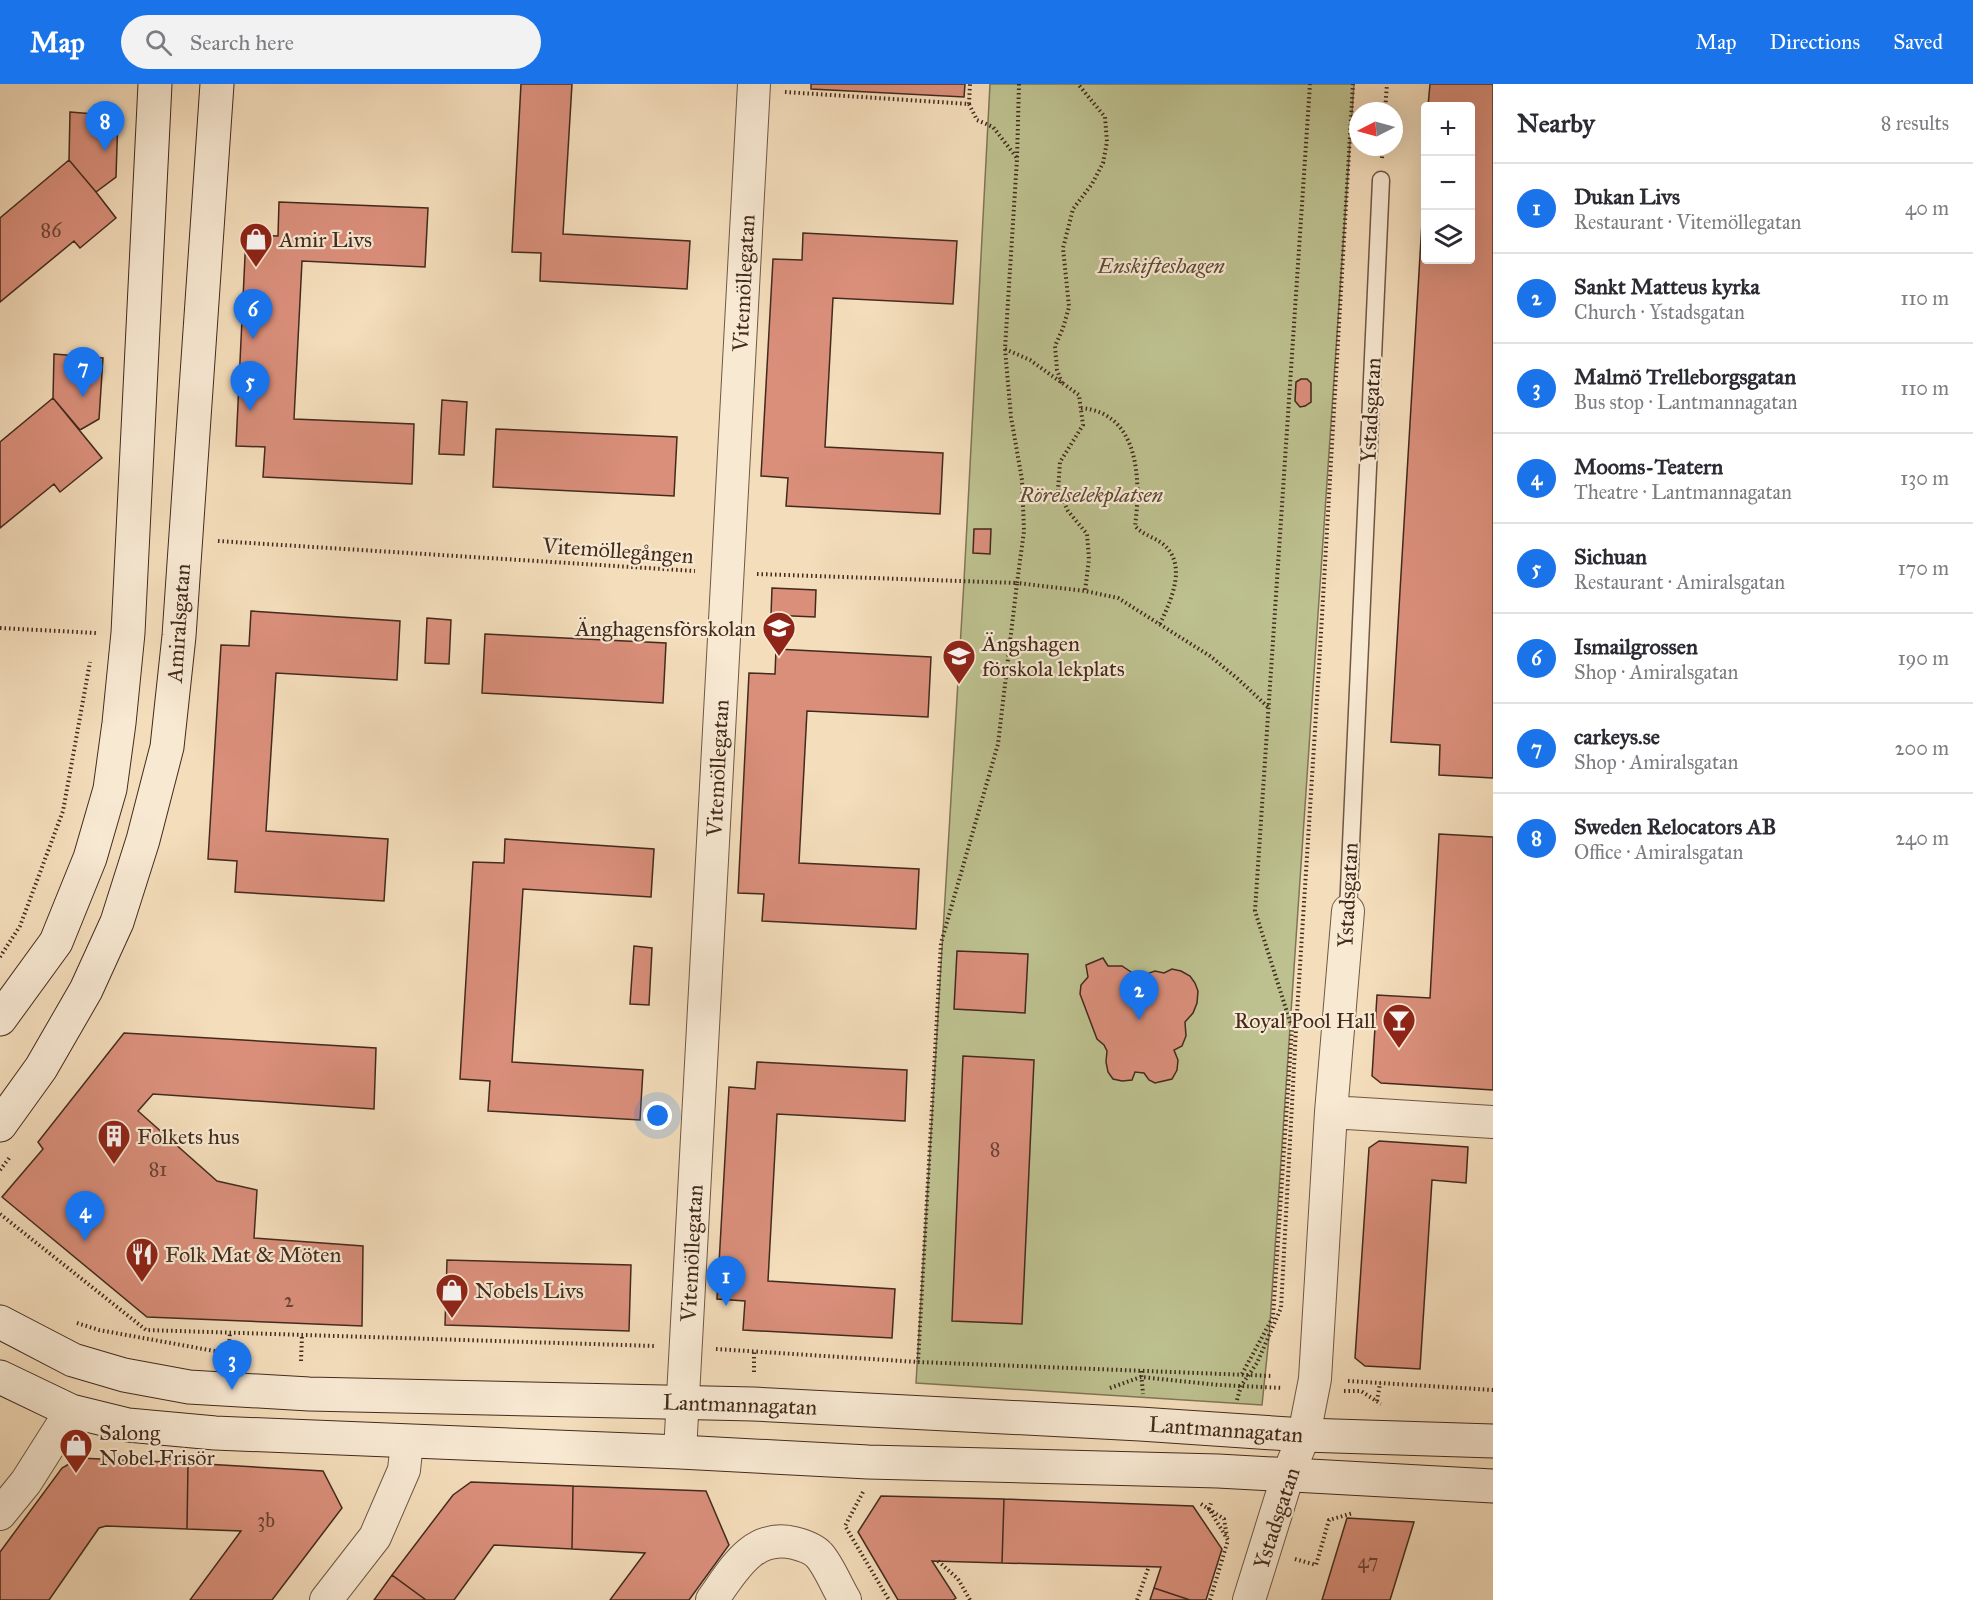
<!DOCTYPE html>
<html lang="en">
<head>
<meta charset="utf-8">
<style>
	body { margin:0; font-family:"IM FELL Great Primer",serif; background:#f2f2f3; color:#2b2b33 }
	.controls { position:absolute; right:18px; top:18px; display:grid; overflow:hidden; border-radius:6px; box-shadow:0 6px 24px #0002 }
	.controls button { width:54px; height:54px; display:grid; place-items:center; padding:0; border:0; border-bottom:2px solid #e1e1e2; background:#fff; color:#2b2b33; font:30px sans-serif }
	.compass { position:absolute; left:1349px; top:18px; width:54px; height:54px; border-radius:50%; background:#fff; box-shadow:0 6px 24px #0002; rotate:264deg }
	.you { position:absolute; left:658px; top:1032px; width:21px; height:21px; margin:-15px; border:4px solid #fff; border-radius:50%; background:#1a73e8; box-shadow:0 0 0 9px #1a73e833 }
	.badge { display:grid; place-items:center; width:39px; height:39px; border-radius:50%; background:#1a73e8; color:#fff; font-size:20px; font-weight:700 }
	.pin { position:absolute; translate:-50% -50px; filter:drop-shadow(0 2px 3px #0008) }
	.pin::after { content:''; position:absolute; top:32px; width:21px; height:18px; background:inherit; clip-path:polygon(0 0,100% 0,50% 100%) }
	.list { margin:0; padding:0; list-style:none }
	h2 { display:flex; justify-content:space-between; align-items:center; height:78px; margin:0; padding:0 24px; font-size:26px }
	h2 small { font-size:20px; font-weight:400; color:#7c7c81 }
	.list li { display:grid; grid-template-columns:39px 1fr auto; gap:18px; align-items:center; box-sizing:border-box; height:90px; padding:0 24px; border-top:2px solid #e1e1e2 }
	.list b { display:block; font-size:22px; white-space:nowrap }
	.list p { margin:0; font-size:20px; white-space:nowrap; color:#7c7c81 }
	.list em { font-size:20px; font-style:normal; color:#7c7c81 }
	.icon { flex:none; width:33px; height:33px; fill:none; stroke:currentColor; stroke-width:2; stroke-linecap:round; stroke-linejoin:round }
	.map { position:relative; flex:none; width:1493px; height:1516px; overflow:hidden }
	header { display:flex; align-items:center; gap:36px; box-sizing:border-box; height:84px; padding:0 30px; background:#1a73e8; color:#fff }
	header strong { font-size:28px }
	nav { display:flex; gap:33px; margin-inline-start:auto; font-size:21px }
	.search { width:420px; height:54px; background:#f2f2f3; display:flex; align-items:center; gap:15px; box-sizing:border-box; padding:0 21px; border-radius:33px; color:#7c7c81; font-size:22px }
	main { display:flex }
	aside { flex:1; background:#fff }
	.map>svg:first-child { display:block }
</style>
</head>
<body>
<header>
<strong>Map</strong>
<div class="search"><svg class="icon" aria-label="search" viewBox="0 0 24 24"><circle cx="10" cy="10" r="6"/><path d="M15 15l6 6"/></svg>Search here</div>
<nav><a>Map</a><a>Directions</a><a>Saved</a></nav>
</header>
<main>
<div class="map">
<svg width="1493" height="1516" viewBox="0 0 1493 1516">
	<rect width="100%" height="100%" fill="#f4ddbb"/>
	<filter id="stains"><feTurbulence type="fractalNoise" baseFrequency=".00333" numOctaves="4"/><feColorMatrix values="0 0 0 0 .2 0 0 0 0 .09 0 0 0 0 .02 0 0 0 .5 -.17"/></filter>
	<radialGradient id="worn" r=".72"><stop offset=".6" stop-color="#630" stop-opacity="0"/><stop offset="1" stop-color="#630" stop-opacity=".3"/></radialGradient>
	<!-- green -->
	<path fill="#bdc08f" stroke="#807556" stroke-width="1.5" d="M990 0H1354L1269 1253 1262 1321 916 1299 964 497Z"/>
	<!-- building -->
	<path fill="#da8f7b" stroke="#432a1d" stroke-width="1.5" d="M521 0H572L563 150 690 157 687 205 540 197 541 169 512 168Z
		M811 0H965L964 13 811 5Z
		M1430 0H1493V694L1439 691 1440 661 1391 658 1426 71V176H1470V22H1428Z
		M70 28 118 32 116 93 96 108 69 76Z
		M69 76 96 108 116 134 80 164 74 157 0 218V134Z
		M279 118 428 124 425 183 302 177 294 335 414 340 412 400 263 393 265 363 236 362 246 151 278 152Z
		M803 149 957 157 953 220 833 214 825 363 943 369 940 430 786 422 788 394 761 392 773 175 802 176Z
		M54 270 103 274 99 335 80 346 53 314Z
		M1301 295H1307L1311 299V318L1305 322 1300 323 1295 317 1296 298Z
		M53 314 102 374 60 408 54 400 0 444V358Z
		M442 316 467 318 464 371 439 370Z
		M496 345 677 353 674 412 493 403Z
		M974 445H991L990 470 973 469Z
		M772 504 816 506 815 533 771 531Z
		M251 527 400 537 397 596 276 589 266 747 388 755 384 817 235 808 237 777 208 775 221 561 249 562Z
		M427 534 451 536 449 580 425 579Z
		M485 550 666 559 663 619 482 609Z
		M776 565 931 573 928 633 807 627 799 779 919 785 916 845 762 837 764 810 738 809 749 589 775 590Z
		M1439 750 1493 753V1006L1381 999 1372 992 1377 911 1430 914Z
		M505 755 654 765 651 813 523 805 512 978 643 986 640 1036 488 1027 490 997 460 995 473 778 504 779Z
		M634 862 652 864 649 921 630 920Z
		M957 867 1028 870 1025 929 954 925Z
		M1103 874 1108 882H1122L1131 888 1137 897 1147 896 1149 889 1155 887 1164 889 1172 885 1181 887 1190 892 1195 899 1198 907 1197 919 1193 929 1185 938 1186 952 1182 962 1174 966 1178 976 1177 986 1172 995 1155 999 1149 996 1144 989 1135 988 1132 996 1122 997 1113 995 1108 988 1106 978 1107 967 1104 961 1097 955 1080 910 1081 901 1088 893 1086 881Z
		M124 949 376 964 374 1025 153 1010 138 1027 217 1097 257 1106 254 1154 363 1162 362 1242 147 1233 2 1113 43 1065 38 1058Z
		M963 972 1034 976 1022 1240 952 1237Z
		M757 978 907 986 905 1037 777 1030 768 1197 895 1205 892 1254 743 1246 745 1217 717 1215 729 1003 755 1005Z
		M1379 1057 1468 1063 1466 1099 1432 1096 1420 1285 1365 1282 1355 1274 1369 1064Z
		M447 1176 631 1181 629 1247 445 1241Z
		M79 1374 188 1379 187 1445 106 1442 99 1444 49 1516H0V1468L62 1384Z
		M188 1379 323 1387 342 1424 272 1516H190L241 1447 187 1445Z
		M471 1398 573 1402 572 1465 494 1461 454 1516H426L392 1491 453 1411Z
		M573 1402 706 1407 729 1461 689 1516H610L645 1469 572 1465Z
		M881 1412 1004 1415 1002 1479 932 1477 956 1514 953 1516H898L858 1448Z
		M1004 1415 1193 1422 1222 1465 1206 1516H1190L1154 1504 1161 1483 1002 1479Z
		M1347 1434 1414 1438 1390 1516H1322Z
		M392 1491 426 1516H374Z
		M1154 1504 1190 1516H1150Z"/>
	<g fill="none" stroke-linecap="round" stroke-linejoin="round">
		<defs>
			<path id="lane" d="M1348 827 1381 96"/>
			<path id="street" d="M1331 1028 1493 1038
				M680 1368 754 0
				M0 1430 26 1398 71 1327
				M326 1516 375 1453 404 1386 407 1358
				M712 1516C733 1487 752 1449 794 1459 802 1461 813 1464 819 1471 829 1482 837 1503 845 1516
				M1249 1516 1288 1391 1304 1351 1315 1295 1331 1028 1348 827"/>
			<path id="secondary" d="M0 935 56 858 90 774 110 705 119 639 128 549 155 0
				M0 1041 41 984 86 906 117 838 143 756 167 663 179 552 217 0
				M0 1238 73 1276 124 1291 189 1303 309 1310 753 1320 1140 1340 1304 1351 1493 1357
				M0 1293 71 1327 128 1341 215 1349 680 1368 868 1378 1218 1387 1493 1402"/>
		</defs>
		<!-- lane casing -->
		<use href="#lane" stroke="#6f5744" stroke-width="19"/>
		<!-- street casing -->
		<use href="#street" stroke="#6f5744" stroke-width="34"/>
		<!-- secondary casing -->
		<use href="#secondary" stroke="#432a1d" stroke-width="35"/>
		<!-- path -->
		<path stroke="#432a1d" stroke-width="4" stroke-dasharray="1.5 3" stroke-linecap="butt" d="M1019 0 1017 75 1005 265 1011 333 1022 396 1024 447 1017 499 1085 507 1118 514 1210 572 1238 595 1268 623
			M785 8 969 20 970 0
			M969 20 977 36 993 43 1017 74
			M1385 27 1387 0
			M1382 74 1383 63
			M1005 265 1030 276 1079 311 1083 341 1060 378 1058 406 1068 427 1087 450 1089 475 1085 507
			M1062 299 1057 286 1055 262 1063 244 1069 223 1063 164 1073 125 1092 100 1103 79 1107 58 1105 33 1078 0
			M1081 324C1140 329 1141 397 1135 442 1143 451 1154 453 1163 460 1188 481 1171 516 1160 540
			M218 457 695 487
			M757 490 1017 499 998 660 941 859 918 1278
			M0 544 96 549
			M0 873 20 842 63 727 90 578
			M0 1086 10 1073
			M0 1130 146 1246 655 1262
			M77 1239 99 1246 231 1270
			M716 1265 918 1278 1273 1292
			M228 1270 230 1249
			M301 1277 302 1251
			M1141 1287 1143 1310
			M754 1288V1268
			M1242 1290 1273 1233 1292 944 1255 827 1310 0
			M1348 1297 1493 1306
			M1110 1304 1141 1293 1219 1301 1283 1304
			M1344 1307H1361L1381 1320
			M1237 1316 1241 1302 1257 1279 1281 1224 1296 945 1319 583 1353 0
			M1377 1317 1380 1299
			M863 1408 845 1442 889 1516
			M1201 1420 1224 1435 1227 1453
			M1295 1475 1316 1481 1329 1436 1353 1429
			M938 1477 958 1495 970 1516
			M1137 1516 1149 1482
			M1210 1516 1228 1456 1209 1425 1211 1419"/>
		<!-- lane -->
		<use href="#lane" stroke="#f8e9d3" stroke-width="16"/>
		<!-- street -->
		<use href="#street" stroke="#f8e9d3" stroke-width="32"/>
		<!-- secondary -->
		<use href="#secondary" stroke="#f8e9d3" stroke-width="33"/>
	</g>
	<!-- icons -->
	<defs>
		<symbol id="shop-pin" viewBox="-11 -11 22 30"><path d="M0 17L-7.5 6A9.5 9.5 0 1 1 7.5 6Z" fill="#8f2418" stroke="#f8e9d3"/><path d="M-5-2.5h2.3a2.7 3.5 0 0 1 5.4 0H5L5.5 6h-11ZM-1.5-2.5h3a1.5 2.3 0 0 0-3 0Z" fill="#fff"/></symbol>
		<symbol id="school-pin" viewBox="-11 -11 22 30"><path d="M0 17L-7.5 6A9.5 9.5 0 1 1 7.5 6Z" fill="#8f2418" stroke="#f8e9d3"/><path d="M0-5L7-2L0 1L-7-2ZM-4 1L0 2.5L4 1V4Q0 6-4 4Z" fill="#fff"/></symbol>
		<symbol id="bar-pin" viewBox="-11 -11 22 30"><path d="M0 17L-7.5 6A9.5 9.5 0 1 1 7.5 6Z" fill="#8f2418" stroke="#f8e9d3"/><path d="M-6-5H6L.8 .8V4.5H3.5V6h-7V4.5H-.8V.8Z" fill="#fff"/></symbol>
		<symbol id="building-pin" viewBox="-11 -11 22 30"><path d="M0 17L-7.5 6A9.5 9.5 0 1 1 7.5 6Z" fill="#8f2418" stroke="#f8e9d3"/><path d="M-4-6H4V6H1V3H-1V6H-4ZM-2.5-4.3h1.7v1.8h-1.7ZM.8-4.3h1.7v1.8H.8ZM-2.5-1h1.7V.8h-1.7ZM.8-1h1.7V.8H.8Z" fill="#fff"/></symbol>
		<symbol id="restaurant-pin" viewBox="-11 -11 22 30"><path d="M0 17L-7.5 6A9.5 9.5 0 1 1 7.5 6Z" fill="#8f2418" stroke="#f8e9d3"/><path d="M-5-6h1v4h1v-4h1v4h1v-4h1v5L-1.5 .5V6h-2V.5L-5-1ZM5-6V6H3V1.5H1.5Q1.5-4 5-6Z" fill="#fff"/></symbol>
	</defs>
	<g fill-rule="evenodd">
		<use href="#shop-pin" x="237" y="136" width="38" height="52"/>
		<use href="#school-pin" x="760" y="525" width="38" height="52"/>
		<use href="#school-pin" x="940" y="553" width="38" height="52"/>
		<use href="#bar-pin" x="1380" y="917" width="38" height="52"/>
		<use href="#building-pin" x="95" y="1033" width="38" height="52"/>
		<use href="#restaurant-pin" x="123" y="1151" width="38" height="52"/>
		<use href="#shop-pin" x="433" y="1187" width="38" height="52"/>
		<use href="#shop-pin" x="57" y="1342" width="38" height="52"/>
	</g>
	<g text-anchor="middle" stroke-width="4.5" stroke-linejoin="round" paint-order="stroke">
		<!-- number labels -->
		<g font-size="20" fill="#694334">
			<text x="51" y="153">86</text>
			<text x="995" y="1072">8</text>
			<text x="158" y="1092">81</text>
			<text x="289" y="1223">2</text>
			<text x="266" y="1443">3b</text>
			<text x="1368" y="1484">47</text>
		</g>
		<!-- poi labels -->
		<g font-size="22" fill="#432a1d" stroke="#f8e9d3" text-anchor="start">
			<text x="279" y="163">Amir Livs</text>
			<text x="756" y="552" text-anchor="end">Änghagensförskolan</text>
			<text x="982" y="567">Ängshagen<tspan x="982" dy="25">förskola lekplats</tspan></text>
			<text x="1376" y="944" text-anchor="end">Royal Pool Hall</text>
			<text x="137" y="1060">Folkets hus</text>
			<text x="165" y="1178">Folk Mat &amp; Möten</text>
			<text x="475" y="1214">Nobels Livs</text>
			<text x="99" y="1356">Salong<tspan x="99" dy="25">Nobel Frisör</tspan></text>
		</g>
		<!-- park labels -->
		<g font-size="22" font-style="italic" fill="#5b4834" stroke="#f8e9d3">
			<text x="1161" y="189">Enskifteshagen</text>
			<text x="1091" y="418">Rörelselekplatsen</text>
		</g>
		<!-- street labels -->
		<g font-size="22" fill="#432a1d" stroke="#f8e9d3">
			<text transform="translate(743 199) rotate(-87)" y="8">Vitemöllegatan</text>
			<text transform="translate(1370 326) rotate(-87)" y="8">Ystadsgatan</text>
			<text transform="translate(618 466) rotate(4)" y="8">Vitemöllegången</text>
			<text transform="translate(178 539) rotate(-86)" y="8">Amiralsgatan</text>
			<text transform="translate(717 684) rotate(-87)" y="8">Vitemöllegatan</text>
			<text transform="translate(1347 811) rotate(-87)" y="8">Ystadsgatan</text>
			<text transform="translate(691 1169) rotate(-87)" y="8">Vitemöllegatan</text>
			<text transform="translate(740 1320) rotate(2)" y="8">Lantmannagatan</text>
			<text transform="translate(1226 1345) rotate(4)" y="8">Lantmannagatan</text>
			<text transform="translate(1276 1434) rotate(-72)" y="8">Ystadsgatan</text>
		</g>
	</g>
	<rect width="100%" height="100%" filter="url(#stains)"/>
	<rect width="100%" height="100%" fill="url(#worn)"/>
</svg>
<div class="controls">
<button>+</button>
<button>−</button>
<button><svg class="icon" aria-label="layers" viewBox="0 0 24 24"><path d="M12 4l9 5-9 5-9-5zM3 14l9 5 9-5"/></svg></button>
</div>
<svg class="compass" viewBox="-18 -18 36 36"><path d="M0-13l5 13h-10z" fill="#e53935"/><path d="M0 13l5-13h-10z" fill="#7c7c81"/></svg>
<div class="you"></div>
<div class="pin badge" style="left:726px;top:1222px">1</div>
<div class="pin badge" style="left:1139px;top:936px">2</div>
<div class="pin badge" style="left:232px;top:1306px">3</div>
<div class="pin badge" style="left:85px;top:1157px">4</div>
<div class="pin badge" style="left:250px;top:327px">5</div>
<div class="pin badge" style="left:253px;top:255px">6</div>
<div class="pin badge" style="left:83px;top:313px">7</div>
<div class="pin badge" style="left:105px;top:67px">8</div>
</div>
<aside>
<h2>Nearby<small>8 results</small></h2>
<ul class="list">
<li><span class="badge">1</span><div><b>Dukan Livs</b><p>Restaurant · Vitemöllegatan</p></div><em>40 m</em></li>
<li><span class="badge">2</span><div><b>Sankt Matteus kyrka</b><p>Church · Ystadsgatan</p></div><em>110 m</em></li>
<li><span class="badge">3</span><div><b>Malmö Trelleborgsgatan</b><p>Bus stop · Lantmannagatan</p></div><em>110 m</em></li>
<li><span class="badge">4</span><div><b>Mooms-Teatern</b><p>Theatre · Lantmannagatan</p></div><em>130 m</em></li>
<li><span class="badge">5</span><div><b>Sichuan</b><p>Restaurant · Amiralsgatan</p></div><em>170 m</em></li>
<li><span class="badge">6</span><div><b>Ismailgrossen</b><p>Shop · Amiralsgatan</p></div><em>190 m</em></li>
<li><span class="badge">7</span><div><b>carkeys.se</b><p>Shop · Amiralsgatan</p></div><em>200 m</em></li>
<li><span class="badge">8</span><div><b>Sweden Relocators AB</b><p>Office · Amiralsgatan</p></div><em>240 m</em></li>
</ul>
</aside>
</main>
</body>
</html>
